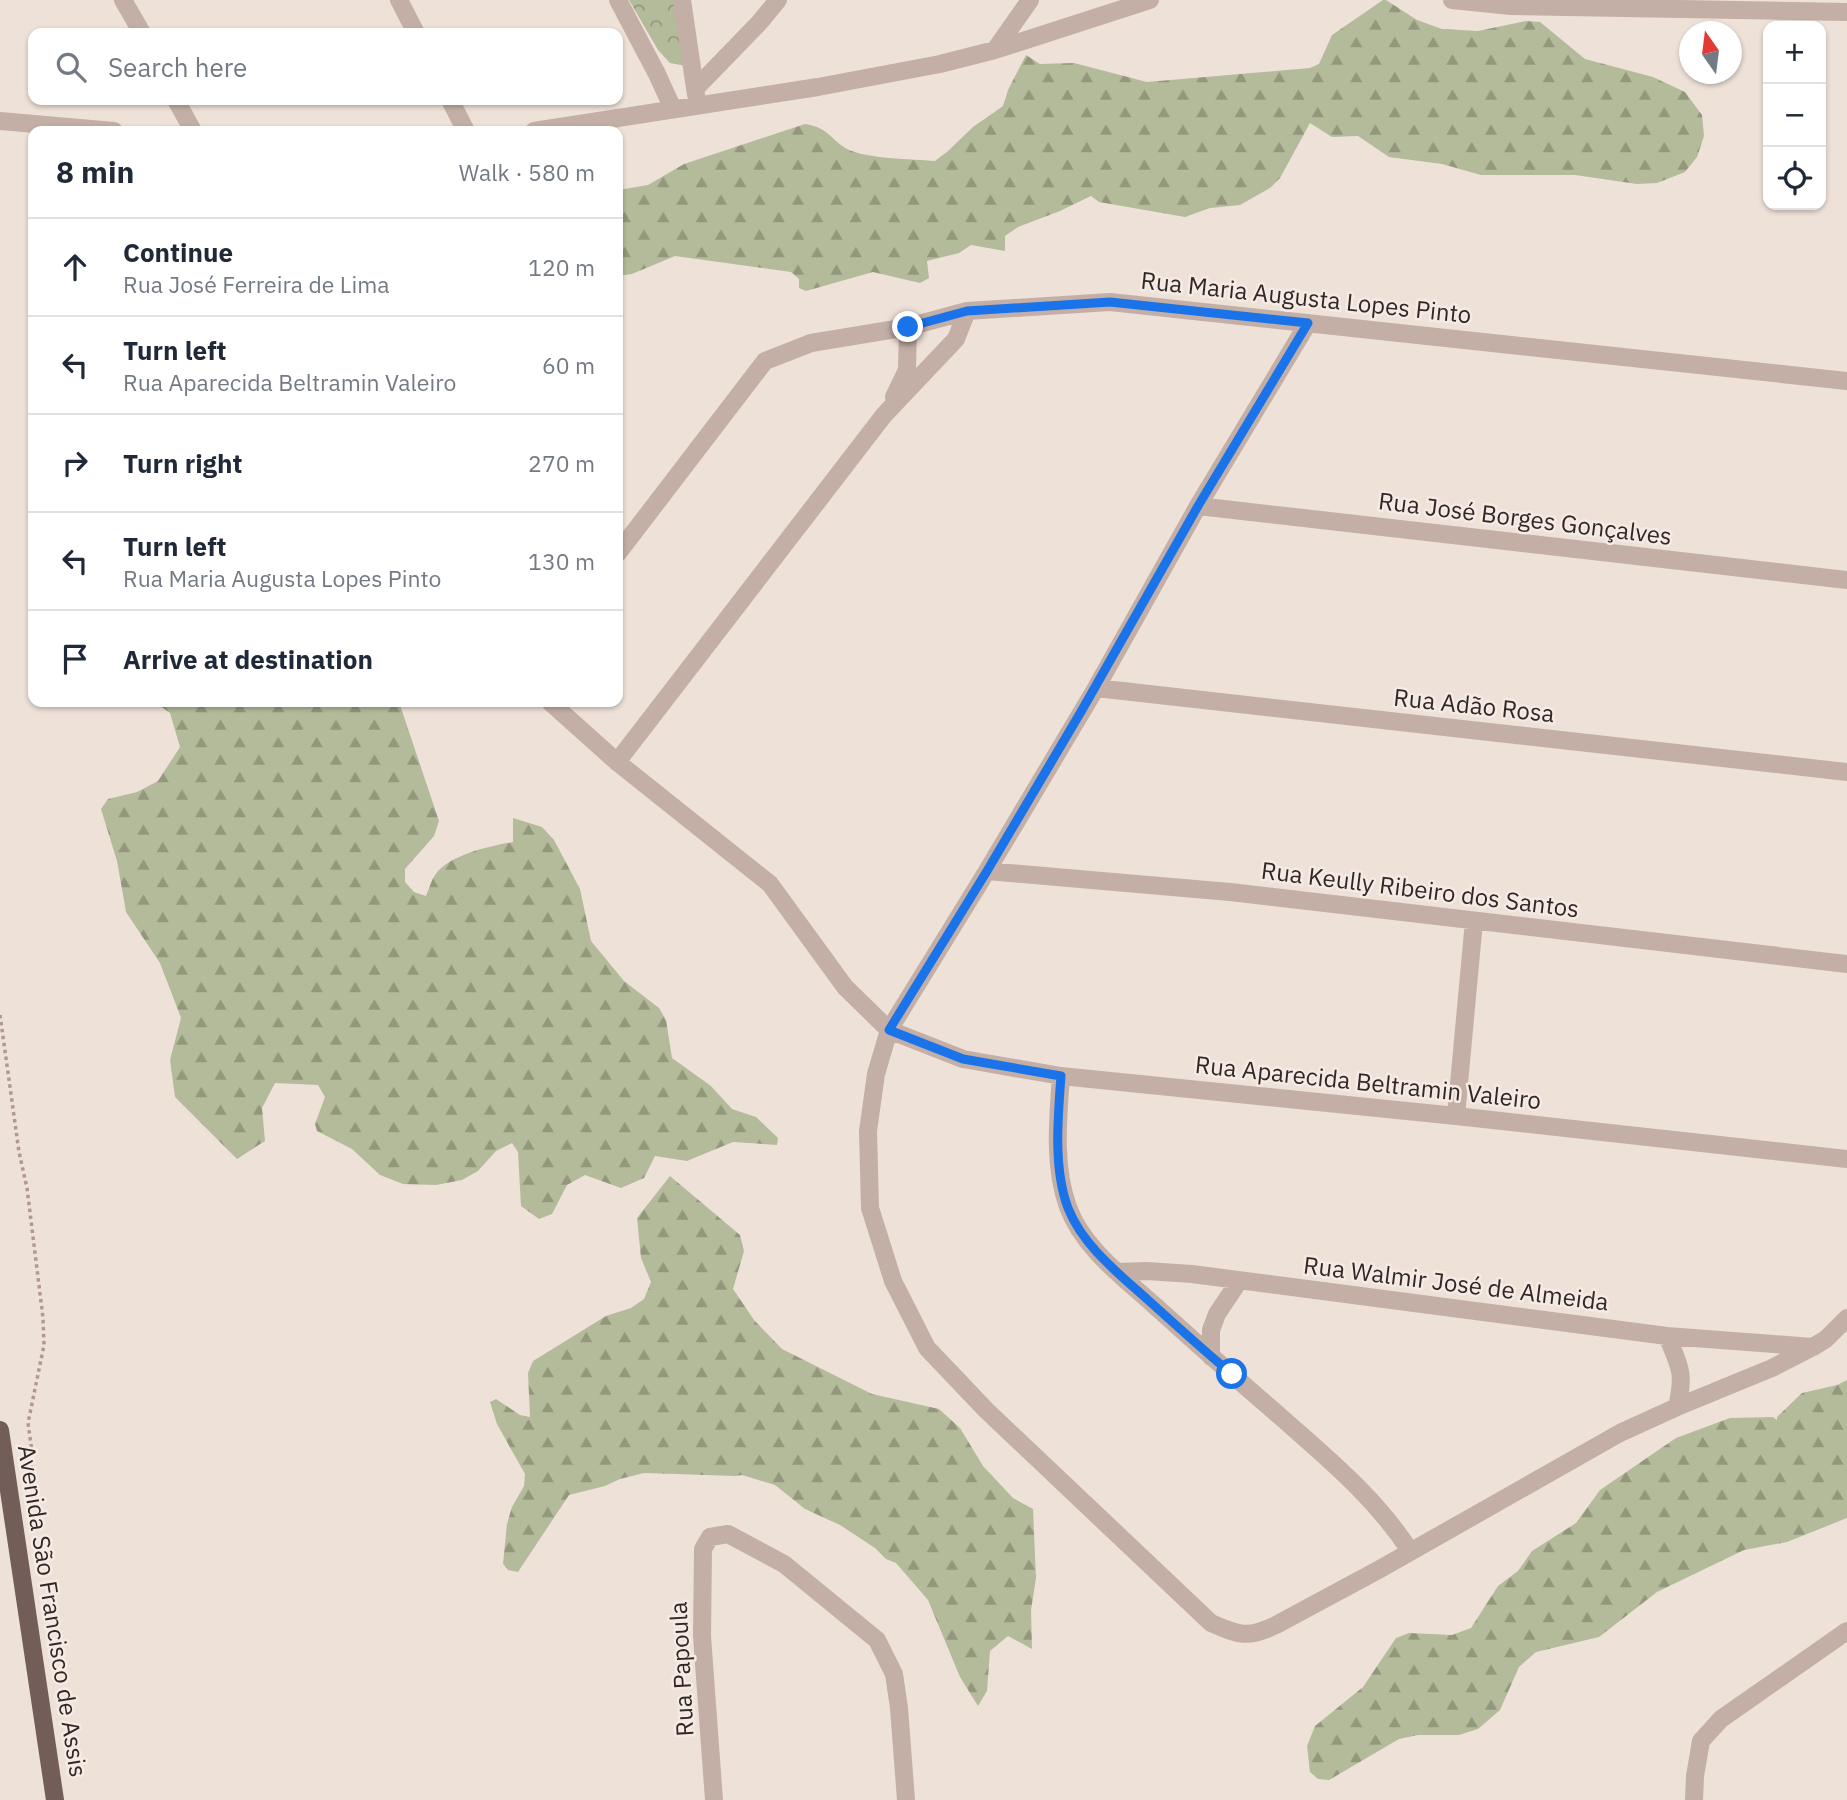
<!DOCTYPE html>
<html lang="en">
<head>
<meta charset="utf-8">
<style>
	body { margin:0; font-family:"IBM Plex Sans",sans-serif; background:#f6f6f7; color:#1f2937 }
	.controls { position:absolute; right:21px; top:21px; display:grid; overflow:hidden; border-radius:14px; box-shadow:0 2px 5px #0004 }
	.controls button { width:63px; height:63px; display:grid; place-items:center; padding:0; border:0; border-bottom:2px solid #e0e1e3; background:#fff; color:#1f2937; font:35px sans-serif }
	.compass { position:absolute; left:1679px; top:21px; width:63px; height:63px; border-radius:50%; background:#fff; box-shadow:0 2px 5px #0004; rotate:346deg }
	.stop { position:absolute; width:21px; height:21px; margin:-16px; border:5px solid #1a73e8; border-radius:50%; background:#fff }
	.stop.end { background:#1a73e8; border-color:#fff; box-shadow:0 2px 7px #0008 }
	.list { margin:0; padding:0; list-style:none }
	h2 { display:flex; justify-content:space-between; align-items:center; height:91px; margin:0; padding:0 28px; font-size:30px }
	h2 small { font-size:23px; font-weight:400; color:#747a83 }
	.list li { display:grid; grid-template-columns:46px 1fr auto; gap:21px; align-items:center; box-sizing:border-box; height:98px; padding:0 28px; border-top:2px solid #e0e1e3 }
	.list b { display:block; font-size:26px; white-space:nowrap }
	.list p { margin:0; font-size:23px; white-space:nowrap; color:#747a83 }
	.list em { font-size:23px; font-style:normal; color:#747a83 }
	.icon { flex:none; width:38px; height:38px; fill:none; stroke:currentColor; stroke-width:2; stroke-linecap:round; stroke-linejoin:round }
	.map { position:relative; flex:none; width:1847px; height:1800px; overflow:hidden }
	.search { position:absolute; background:#fff; box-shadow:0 2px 5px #0004; left:28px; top:28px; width:595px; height:77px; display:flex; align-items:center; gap:18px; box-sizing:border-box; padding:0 24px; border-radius:14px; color:#747a83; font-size:26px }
	.panel { position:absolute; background:#fff; box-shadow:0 2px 5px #0004; left:28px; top:126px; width:595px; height:581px; border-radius:14px }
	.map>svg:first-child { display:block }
</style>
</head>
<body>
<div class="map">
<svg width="1847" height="1800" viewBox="0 0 1847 1800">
	<defs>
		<pattern id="forest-firs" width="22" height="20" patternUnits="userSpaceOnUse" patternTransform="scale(1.75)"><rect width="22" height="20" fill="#b4bb9a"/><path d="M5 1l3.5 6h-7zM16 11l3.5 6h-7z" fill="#93987d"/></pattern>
		<pattern id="park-crowns" width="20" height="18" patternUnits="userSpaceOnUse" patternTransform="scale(1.75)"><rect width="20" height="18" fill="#b4bb9a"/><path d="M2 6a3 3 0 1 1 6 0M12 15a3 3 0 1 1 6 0" fill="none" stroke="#93987d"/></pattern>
	</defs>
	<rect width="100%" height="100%" fill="#eee1d8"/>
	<!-- forest -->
	<path fill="url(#forest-firs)" d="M1383 0H1386L1417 20 1442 29 1478 31 1526 21 1540 22 1585 59 1653 77 1685 92 1702 115 1704 136 1697 157 1685 172 1657 183 1637 184 1575 175H1481L1442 164 1389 157 1358 136 1332 137 1310 123 1280 178 1270 188 1240 205 1210 208 1185 217 1099 202 1091 196 1060 211 1018 227 1005 236V251L971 245 959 253 927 261 929 278 920 283 873 272 806 291 799 288V279L791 272 675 256 632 274 618 276V190L648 185 684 164 805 124C829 128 829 138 847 149 867 159 912 159 935 161L948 151 973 127 1003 106 1008 90 1026 55 1040 64 1074 63 1147 82 1310 68 1319 64 1332 35Z
		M155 702H399L439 821 434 836 405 869V882L414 892 426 896C429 889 431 881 435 875 448 855 490 846 513 842V818L542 827 554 840 580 889 591 941 624 981 659 1008 666 1020 672 1058 711 1086 732 1109 756 1117 778 1138 777 1145 733 1142 687 1161 655 1156 644 1178 621 1188 585 1175 567 1185 552 1214 539 1219 521 1206 518 1152 512 1143 496 1151 478 1171 462 1180 436 1185 403 1184 380 1175 352 1149 317 1131 315 1124 325 1097 318 1085 275 1083 262 1108 265 1141 237 1159 175 1097 170 1060 181 1018 160 963 126 912 117 861 101 809 108 799 137 792 158 781 180 747 170 713Z
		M670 1176 740 1235 744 1251 733 1289 754 1320 782 1349 872 1394 939 1409 960 1428 983 1466 1013 1498 1033 1509 1036 1578 1031 1610 1032 1649 1008 1636 990 1651 987 1691 978 1706 960 1677 928 1600 896 1563 886 1559 875 1548 840 1525 805 1509 775 1485 742 1475 736 1476 644 1473 620 1479 605 1486 569 1495 518 1572 508 1570 503 1564 507 1524 512 1507 524 1486 525 1474 497 1424 490 1402 496 1399 520 1415 530 1417 528 1373 533 1361 606 1316 631 1308 644 1299 651 1282 641 1258 637 1218Z
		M1847 1380V1518L1787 1542 1744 1550 1657 1592 1599 1637 1536 1652 1519 1667 1500 1710 1478 1729 1459 1735H1418L1399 1739 1329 1780 1318 1779 1310 1772 1307 1746 1315 1726 1363 1687 1396 1638 1409 1633 1452 1635 1471 1628 1498 1586 1518 1571 1532 1551 1576 1523 1600 1490 1676 1438 1730 1418 1773 1417 1777 1420V1417L1802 1393 1837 1385Z"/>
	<!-- park -->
	<path fill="url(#park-crowns)" d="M629 0H677L686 66 670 63 658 50Z"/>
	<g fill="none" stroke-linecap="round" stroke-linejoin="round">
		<!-- path -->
		<path stroke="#b09990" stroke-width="3.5" stroke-dasharray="3.5 3.5" stroke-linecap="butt" d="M0 1015 19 1152 27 1188 43 1318 44 1345 28 1423 32 1452 29 1484"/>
		<!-- street -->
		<path stroke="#c4afa6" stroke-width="18" d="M123 0 142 33
			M399 0 416 33
			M618 0 657 74 673 109
			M682 0 696 95
			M1452 0 1511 6 1847 12
			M995 50 1030 0
			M695 89 759 23 778 0
			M176 100 193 131
			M450 100 466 131
			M0 121 114 131
			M534 131 818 87 940 64 995 50 1150 0
			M1308 323 1198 506 1096 688 987 871 889 1030 876 1074 868 1131 870 1208 893 1281 927 1348 986 1410 1211 1623C1239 1635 1247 1639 1276 1625L1380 1569 1620 1433 1677 1407 1772 1368 1813 1347 1826 1339 1847 1318
			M894 397 907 370 908 327
			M1198 506 1847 580
			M618 553 765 361 811 343 908 327 967 311 1110 302 1847 381
			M1096 688 1847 772
			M550 702 617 762 770 884 845 987 889 1030 963 1059 1061 1076 1456 1116 1847 1159
			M617 762 884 415 956 339 967 311
			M987 871 1230 892 1847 964
			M1061 1076C1058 1118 1053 1166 1068 1207 1083 1248 1123 1277 1154 1305 1196 1343 1239 1381 1282 1418 1328 1459 1376 1498 1410 1551
			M1456 1116 1474 921
			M1117 1272 1147 1271 1192 1274 1667 1336 1813 1347
			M1667 1336C1680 1367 1685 1373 1677 1407
			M1211 1357V1330L1217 1314 1239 1281
			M714 1800 702 1636 703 1549 710 1537 728 1534 784 1564 877 1640 894 1674 899 1708 906 1800
			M1694 1800 1695 1776 1701 1741 1721 1719 1847 1631"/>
		<!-- primary -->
		<path stroke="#725d58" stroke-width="18" d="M0 1430 55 1800"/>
	</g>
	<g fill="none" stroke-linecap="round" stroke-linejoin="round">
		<!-- route -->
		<path stroke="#1a73e8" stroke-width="9" d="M908 327 967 311 1110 302 1308 323 1198 506 1082 710 987 871 889 1030 963 1059 1061 1076C1058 1117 1053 1168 1068 1208 1083 1246 1118 1273 1148 1300 1176 1325 1203 1350 1232 1374"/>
	</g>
	<g text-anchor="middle" stroke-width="5" stroke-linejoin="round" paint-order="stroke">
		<!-- street labels -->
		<g font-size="24" fill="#312826" stroke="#f6ebe4">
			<text transform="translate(1306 298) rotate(6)" y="8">Rua Maria Augusta Lopes Pinto</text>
			<text transform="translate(1525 519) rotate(7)" y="8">Rua José Borges Gonçalves</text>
			<text transform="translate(1474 706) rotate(6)" y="8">Rua Adão Rosa</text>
			<text transform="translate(1420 890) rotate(7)" y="8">Rua Keully Ribeiro dos Santos</text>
			<text transform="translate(1368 1083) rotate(6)" y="8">Rua Aparecida Beltramin Valeiro</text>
			<text transform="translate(1456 1284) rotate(7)" y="8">Rua Walmir José de Almeida</text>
			<text transform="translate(52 1611) rotate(81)" y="8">Avenida São Francisco de Assis</text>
			<text transform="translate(682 1669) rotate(-93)" y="8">Rua Papoula</text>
		</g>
	</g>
</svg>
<div class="controls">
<button>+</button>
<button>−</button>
<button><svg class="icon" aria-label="locate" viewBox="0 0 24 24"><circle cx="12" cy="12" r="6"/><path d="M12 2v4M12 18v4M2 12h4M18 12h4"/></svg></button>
</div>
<svg class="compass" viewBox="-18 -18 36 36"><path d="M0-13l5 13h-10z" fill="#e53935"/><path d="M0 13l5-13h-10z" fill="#747a83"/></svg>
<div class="stop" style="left:1232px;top:1374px"></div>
<div class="stop end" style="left:908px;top:327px"></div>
<div class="search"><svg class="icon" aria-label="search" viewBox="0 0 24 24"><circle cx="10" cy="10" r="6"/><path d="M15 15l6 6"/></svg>Search here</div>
<section class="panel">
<h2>8 min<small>Walk · 580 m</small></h2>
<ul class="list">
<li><svg class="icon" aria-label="ahead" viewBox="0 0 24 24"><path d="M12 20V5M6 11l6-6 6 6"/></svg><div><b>Continue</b><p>Rua José Ferreira de Lima</p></div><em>120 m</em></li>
<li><svg class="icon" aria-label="left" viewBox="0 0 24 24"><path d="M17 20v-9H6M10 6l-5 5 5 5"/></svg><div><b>Turn left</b><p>Rua Aparecida Beltramin Valeiro</p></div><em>60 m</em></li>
<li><svg class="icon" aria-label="right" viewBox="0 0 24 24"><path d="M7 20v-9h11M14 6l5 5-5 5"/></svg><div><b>Turn right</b></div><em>270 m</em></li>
<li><svg class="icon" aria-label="left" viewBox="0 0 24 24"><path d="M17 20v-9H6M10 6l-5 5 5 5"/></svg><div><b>Turn left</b><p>Rua Maria Augusta Lopes Pinto</p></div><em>130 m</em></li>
<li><svg class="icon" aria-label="arrive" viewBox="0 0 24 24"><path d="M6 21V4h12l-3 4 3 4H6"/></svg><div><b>Arrive at destination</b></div></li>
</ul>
</section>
</div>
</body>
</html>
